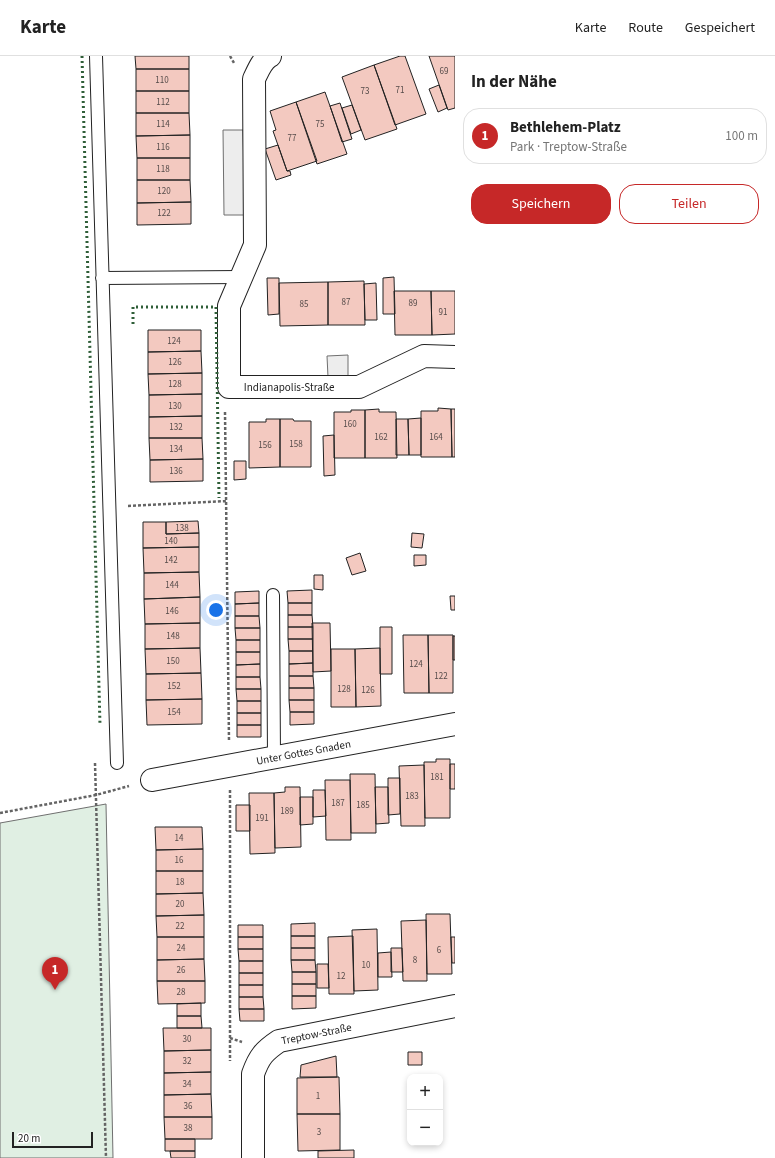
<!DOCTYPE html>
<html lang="de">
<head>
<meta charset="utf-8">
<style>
	body { margin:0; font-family:"Source Sans 3",sans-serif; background:#f2f2f2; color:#222 }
	.controls { position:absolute; right:12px; bottom:12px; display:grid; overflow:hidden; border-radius:8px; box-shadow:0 2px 6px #0003 }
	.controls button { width:36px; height:36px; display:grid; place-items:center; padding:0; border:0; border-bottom:1px solid #e0e0e0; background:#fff; color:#222; font:20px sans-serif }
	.scale { position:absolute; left:12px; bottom:10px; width:81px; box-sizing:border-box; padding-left:4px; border:2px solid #222; border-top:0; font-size:11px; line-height:14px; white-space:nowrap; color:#222; -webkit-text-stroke:3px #fff; paint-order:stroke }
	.you { position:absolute; left:216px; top:554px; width:14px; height:14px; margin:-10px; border:3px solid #fff; border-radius:50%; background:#1a73e8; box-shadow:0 0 0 6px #1a73e833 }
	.badge { display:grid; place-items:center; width:26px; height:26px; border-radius:50%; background:#c62828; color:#fff; font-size:13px; font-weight:700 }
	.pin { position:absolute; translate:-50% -33px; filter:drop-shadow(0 1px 2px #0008) }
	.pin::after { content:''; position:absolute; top:21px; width:14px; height:12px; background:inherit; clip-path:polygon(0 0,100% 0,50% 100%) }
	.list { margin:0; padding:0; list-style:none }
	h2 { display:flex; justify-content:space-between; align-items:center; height:52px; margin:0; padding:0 16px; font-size:17px }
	h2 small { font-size:13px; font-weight:400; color:#767676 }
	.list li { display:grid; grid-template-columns:26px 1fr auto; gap:12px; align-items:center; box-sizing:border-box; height:56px; margin:0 8px 8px; padding:0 8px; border:1px solid #e0e0e0; border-radius:16px }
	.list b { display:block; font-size:15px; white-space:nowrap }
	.list p { margin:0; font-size:13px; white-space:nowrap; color:#767676 }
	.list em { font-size:13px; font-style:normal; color:#767676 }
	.actions { display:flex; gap:8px; padding:12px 16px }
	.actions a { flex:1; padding:9px 0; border:1px solid #c62828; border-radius:16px; text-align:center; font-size:14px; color:#c62828 }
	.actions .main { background:#c62828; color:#fff }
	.map { position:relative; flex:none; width:455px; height:1102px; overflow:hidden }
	header { display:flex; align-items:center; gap:24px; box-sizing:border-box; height:56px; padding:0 20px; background:#fff; border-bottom:1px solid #e0e0e0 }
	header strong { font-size:19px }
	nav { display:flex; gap:22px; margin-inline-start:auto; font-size:14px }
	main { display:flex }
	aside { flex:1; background:#fff }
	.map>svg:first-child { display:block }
</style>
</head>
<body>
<header>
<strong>Karte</strong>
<nav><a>Karte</a><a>Route</a><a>Gespeichert</a></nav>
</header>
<main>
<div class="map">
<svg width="455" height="1102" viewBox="0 0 455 1102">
	<rect width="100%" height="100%" fill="#fff"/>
	<!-- green -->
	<path fill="#e0efe3" stroke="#6f6f6f" d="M106 748 113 1102H0V767Z"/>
	<!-- parking -->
	<path fill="#ededed" stroke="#6f6f6f" d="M223 74H243L245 159H224Z
		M348 299V321H328L327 300Z"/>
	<!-- building -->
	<path fill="#f3c9c0" stroke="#222" d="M135 0H189V13H136Z
		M400 0H405L426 58 395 69 374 9Z
		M429 0H455V52L448 54Z
		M374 9 397 73 365 84 342 21Z
		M136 13H189V35H136Z
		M439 29 447 52 438 56 429 33Z
		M136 35H189V57H136Z
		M325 36 347 98 317 108 296 46Z
		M296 46 317 105 287 115 273 75 276 74 270 55Z
		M340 47 352 83 342 86 330 50Z
		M352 49 361 74 351 78 342 52Z
		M136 57H189L190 79 136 80Z
		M190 79V102H137L136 80Z
		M278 89 287 115H290L291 119 276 124 265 93Z
		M137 102H190V124H137Z
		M137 124H190L191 146 137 147Z
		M191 146V168L137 169V147Z
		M394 221 395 258H383V222Z
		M267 222H279V258L268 259Z
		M364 225 365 269H328V226Z
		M328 226V269L280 270 279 227Z
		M376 227 377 264H365L364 228Z
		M394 235H431L432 279H395Z
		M431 235H455V278L432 279Z
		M148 274H201V295L148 296Z
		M201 295 202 317 148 318V296Z
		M202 317V338L149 339 148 318Z
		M202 338V360L149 361V339Z
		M438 352 451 353 452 401H421V355H438Z
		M379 353V356H396L397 402H365V354Z
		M451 353H455V401H452Z
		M351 354H365V402H334V356H351Z
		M202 360V382H149V361Z
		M421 362V399H409L408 363Z
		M266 363H280V411L249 412V366H266Z
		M280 363H293L294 365H311V411H280Z
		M396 363H408L409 399H396Z
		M334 379 335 419 324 420 323 380Z
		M149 382H202L203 403 150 404Z
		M203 403V425L150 426V404Z
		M234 405H246V423L234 424Z
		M198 465 199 477 166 478V466Z
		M143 466H166V478L199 477V491L143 492Z
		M412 477 424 478 422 492 411 491Z
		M199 491V516L144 517 143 492Z
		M360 497 366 515 352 519 346 502Z
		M414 499H426V509L414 510Z
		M199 516 200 541 144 543V517Z
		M314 519H323V534L314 533Z
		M312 534V547H288L287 535Z
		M259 535V547L235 548V536Z
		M450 540H455V554H451Z
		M200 541V567L145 568 144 543Z
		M259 547V560H235V548Z
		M288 547H312V559H288Z
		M288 559H312L313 571H288Z
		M235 560H259L260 572H235Z
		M200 567V592L145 593V568Z
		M312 567H330L331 615 313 616Z
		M288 571H313V583H288Z
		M380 571H392V618H380Z
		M235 572H260V584H236Z
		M403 579H428L429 637H404Z
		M428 579H453V637H429Z
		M453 580H455V604H453Z
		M288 583H313V595H289Z
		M236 584H260V596H236Z
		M200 592 201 617 146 618 145 593Z
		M380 592 381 650 356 651 355 593Z
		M331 593H355L356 651H331Z
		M289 595H313V607L289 608Z
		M236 596H260V608L236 609Z
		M313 607V620H289V608Z
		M260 608V621H236V609Z
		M201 617 202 643 146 644V618Z
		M289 620H313L314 632H289Z
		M236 621H260L261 633H236Z
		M289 632H314V644H289Z
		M236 633H261V645H237Z
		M202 643V668L147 669 146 644Z
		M289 644H314V656H290Z
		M237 645H261V657H237Z
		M290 656H314V668L290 669Z
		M237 657H261V669H237Z
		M237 669H261V681H237Z
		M436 703H450V762H425L424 706H436Z
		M450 708H455V733H450Z
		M424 709 425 770H401L399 710Z
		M350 718H375L376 777H351Z
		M388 722H400V758L388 759Z
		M325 724H350L351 784H326Z
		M285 731H300L301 791 275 792 274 737 285 736Z
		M375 731H388L389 767 376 768Z
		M313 734H325L326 760 313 761Z
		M249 737H274L275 797 250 798Z
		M300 741H313V768L300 769Z
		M236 749H250V775H236Z
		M155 771H202L203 793 156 794Z
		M203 793V815H156V794Z
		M156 815H203V837L156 838Z
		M203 837 204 859 156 860V838Z
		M426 858H450L452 918H427Z
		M204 859V881H157L156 860Z
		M426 864 427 925H403L401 865Z
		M315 867V880H291V868Z
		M238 869H263V881H238Z
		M377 873 378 934 354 935 352 874Z
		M291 880H315V892H291Z
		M353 880 354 938H329L328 881Z
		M157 881H204V903L157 904Z
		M238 881H263V893H238Z
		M451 881H455V907H452Z
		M291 892H315V904H291Z
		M391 892H402L403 916H391Z
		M238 893H263V905H239Z
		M391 896 392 921H378V897Z
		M204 903 205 925H157V904Z
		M291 904H315L316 916H292Z
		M239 905H263V917H239Z
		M317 908H328L329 932H317Z
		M292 916H316V928H292Z
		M239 917H263V929H239Z
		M157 925H205V947L158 948Z
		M292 928H316V940H292Z
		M239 929H263V941H239Z
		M292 940H316V952L292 953Z
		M239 941H263L264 953H239Z
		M201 947V960H177V948Z
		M239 953H264V965H240Z
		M177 960H201L202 972H177Z
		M163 972H211V994L164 995Z
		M211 994V1016L164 1017V995Z
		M408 996H422V1009H408Z
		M336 1000 337 1021H300L301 1009Z
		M211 1016V1038L164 1039V1017Z
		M339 1021 340 1058H297V1022Z
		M211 1038 212 1061H164V1039Z
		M297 1058H340V1094L298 1095Z
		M164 1061H212V1083H165Z
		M165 1083H195V1095H165Z
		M354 1094V1102H318V1095Z
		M170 1095H195V1102H171Z"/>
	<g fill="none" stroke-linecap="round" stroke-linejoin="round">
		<defs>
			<path id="service" d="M96 0 117 707
				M102 222 241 221
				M273 539 274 702"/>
			<g id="minor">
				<path id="s1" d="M270 0C262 4 258 15 254 23L255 189 229 250V331H359L424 300 455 301"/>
				<path id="s2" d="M152 724 455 668"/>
				<path id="s3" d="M253 1102V1018C259 1001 264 995 279 985L455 950"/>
			</g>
		</defs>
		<!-- service casing -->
		<use href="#service" stroke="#222" stroke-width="14"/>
		<!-- minor casing -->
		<use href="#minor" stroke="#222" stroke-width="24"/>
		<!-- path -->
		<path stroke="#646464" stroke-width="2.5" stroke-dasharray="3 2" stroke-linecap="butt" d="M230 0 234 7
			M225 356 229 685
			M128 450 226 445
			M95 707 106 1102
			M230 734V1005
			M0 757 96 739 129 730
			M230 982 242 986"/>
		<!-- service -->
		<use href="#service" stroke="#fff" stroke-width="12"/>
		<!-- minor -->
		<use href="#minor" stroke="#fff" stroke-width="22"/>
		<!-- hedge -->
		<path stroke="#2f5e38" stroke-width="3" stroke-dasharray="2 3" stroke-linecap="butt" d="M82 0 100 669
			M133 268V251H216L219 442"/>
	</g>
	<g text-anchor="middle" stroke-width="3" stroke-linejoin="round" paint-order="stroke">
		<!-- number labels -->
		<g font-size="9" fill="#564c4a">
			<text x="444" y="18">69</text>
			<text x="162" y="27">110</text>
			<text x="400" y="37">71</text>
			<text x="365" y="38">73</text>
			<text x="163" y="49">112</text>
			<text x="163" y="71">114</text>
			<text x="320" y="71">75</text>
			<text x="292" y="85">77</text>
			<text x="163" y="94">116</text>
			<text x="163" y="116">118</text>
			<text x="164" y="138">120</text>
			<text x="164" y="160">122</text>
			<text x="346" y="249">87</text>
			<text x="413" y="250">89</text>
			<text x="304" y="251">85</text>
			<text x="443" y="259">91</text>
			<text x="174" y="288">124</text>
			<text x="175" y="309">126</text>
			<text x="175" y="331">128</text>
			<text x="175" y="353">130</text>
			<text x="350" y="371">160</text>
			<text x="176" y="374">132</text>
			<text x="381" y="384">162</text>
			<text x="436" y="384">164</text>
			<text x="296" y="391">158</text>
			<text x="265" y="392">156</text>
			<text x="176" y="396">134</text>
			<text x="176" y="418">136</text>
			<text x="182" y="475">138</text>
			<text x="171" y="488">140</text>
			<text x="171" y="507">142</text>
			<text x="172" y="532">144</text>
			<text x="172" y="558">146</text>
			<text x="173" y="583">148</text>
			<text x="173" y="608">150</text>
			<text x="416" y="611">124</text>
			<text x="441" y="623">122</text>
			<text x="174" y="633">152</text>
			<text x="344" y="636">128</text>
			<text x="368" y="637">126</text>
			<text x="174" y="659">154</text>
			<text x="437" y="724">181</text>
			<text x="412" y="743">183</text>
			<text x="338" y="750">187</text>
			<text x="363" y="752">185</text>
			<text x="287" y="758">189</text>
			<text x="262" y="765">191</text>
			<text x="179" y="785">14</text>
			<text x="179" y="807">16</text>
			<text x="180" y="829">18</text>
			<text x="180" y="851">20</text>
			<text x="180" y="873">22</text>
			<text x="181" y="895">24</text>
			<text x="439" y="897">6</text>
			<text x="415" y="907">8</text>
			<text x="366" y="912">10</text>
			<text x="181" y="917">26</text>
			<text x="341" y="923">12</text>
			<text x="181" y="939">28</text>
			<text x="187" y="986">30</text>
			<text x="187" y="1008">32</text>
			<text x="187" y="1031">34</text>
			<text x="318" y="1043">1</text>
			<text x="188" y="1053">36</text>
			<text x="188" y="1075">38</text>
			<text x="319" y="1079">3</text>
		</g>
		<!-- street labels -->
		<g font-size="11" fill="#222" stroke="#fff">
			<text dy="4" stroke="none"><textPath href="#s1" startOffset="402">Indianapolis-Straße</textPath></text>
			<text dy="4" stroke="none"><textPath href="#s2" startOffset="154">Unter Gottes Gnaden</textPath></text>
			<text dy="4" stroke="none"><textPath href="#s3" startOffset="165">Treptow-Straße</textPath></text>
		</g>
	</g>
</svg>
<div class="controls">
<button>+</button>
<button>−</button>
</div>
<div class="scale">20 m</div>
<div class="you"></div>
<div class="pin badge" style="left:55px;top:934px">1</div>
</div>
<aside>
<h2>In der Nähe<small></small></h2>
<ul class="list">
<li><span class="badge">1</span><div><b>Bethlehem-Platz</b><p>Park · Treptow-Straße</p></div><em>100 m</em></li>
</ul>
<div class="actions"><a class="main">Speichern</a><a>Teilen</a></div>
</aside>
</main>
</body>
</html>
